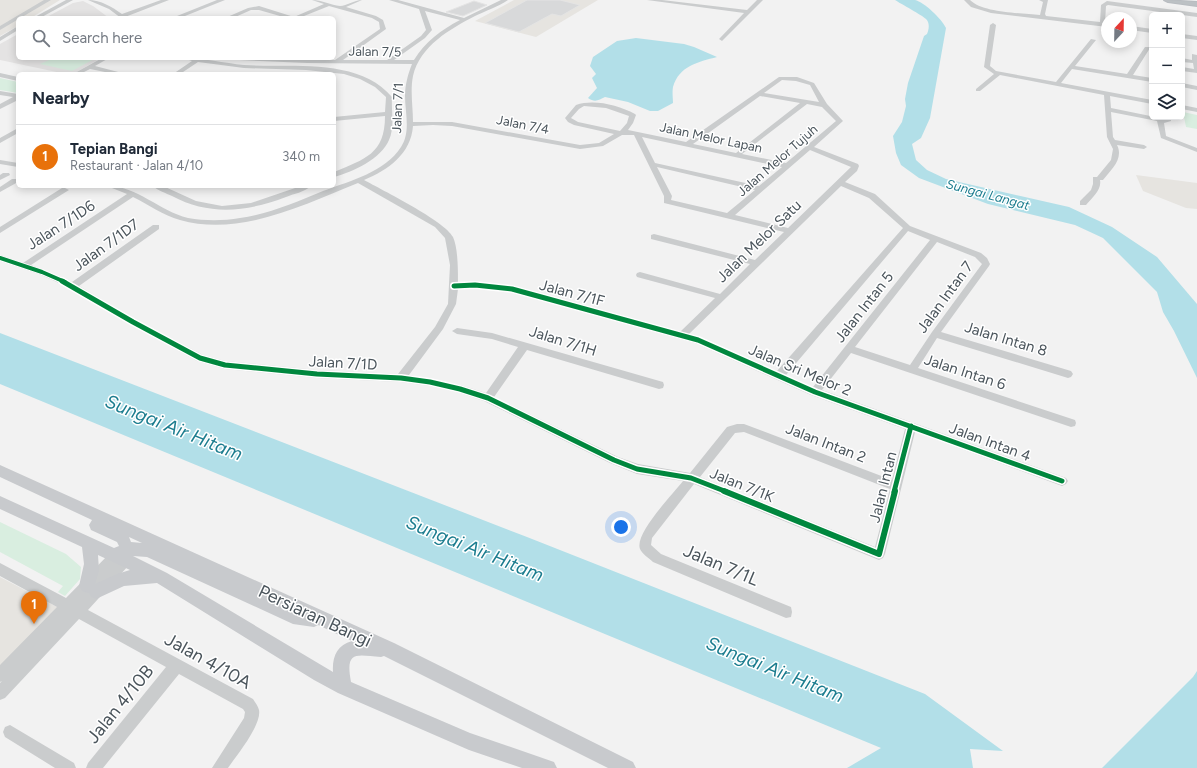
<!DOCTYPE html>
<html lang="en">
<head>
<meta charset="utf-8">
<style>
	body { margin:0; font-family:Figtree,sans-serif; background:#f6f6f7; color:#1f2937 }
	.controls { position:absolute; right:12px; top:12px; display:grid; overflow:hidden; border-radius:6px; box-shadow:0 2px 10px #0003 }
	.controls button { width:36px; height:36px; display:grid; place-items:center; padding:0; border:0; border-bottom:1px solid #e0e1e3; background:#fff; color:#1f2937; font:20px sans-serif }
	.compass { position:absolute; left:1101px; top:12px; width:36px; height:36px; border-radius:50%; background:#fff; box-shadow:0 2px 10px #0003; rotate:22deg }
	.you { position:absolute; left:621px; top:527px; width:14px; height:14px; margin:-10px; border:3px solid #fff; border-radius:50%; background:#1a73e8; box-shadow:0 0 0 6px #1a73e833 }
	.badge { display:grid; place-items:center; width:26px; height:26px; border-radius:50%; background:#0f766e; color:#fff; font-size:13px; font-weight:700 }
	.pin { position:absolute; translate:-50% -33px; filter:drop-shadow(0 1px 2px #0008) }
	.pin::after { content:''; position:absolute; top:21px; width:14px; height:12px; background:inherit; clip-path:polygon(0 0,100% 0,50% 100%) }
	.list { margin:0; padding:0; list-style:none }
	h2 { display:flex; justify-content:space-between; align-items:center; height:52px; margin:0; padding:0 16px; font-size:17px }
	h2 small { font-size:13px; font-weight:400; color:#747a83 }
	.list li { display:grid; grid-template-columns:26px 1fr auto; gap:12px; align-items:center; box-sizing:border-box; height:64px; padding:0 16px; border-top:1px solid #e0e1e3 }
	.list b { display:block; font-size:15px; white-space:nowrap }
	.list p { margin:0; font-size:13px; white-space:nowrap; color:#747a83 }
	.list em { font-size:13px; font-style:normal; color:#747a83 }
	.icon { flex:none; width:22px; height:22px; fill:none; stroke:currentColor; stroke-width:2; stroke-linecap:round; stroke-linejoin:round }
	.map { position:relative; flex:none; width:1197px; height:768px; overflow:hidden }
	.search { position:absolute; background:#fff; box-shadow:0 2px 10px #0003; left:16px; top:16px; width:320px; height:44px; display:flex; align-items:center; gap:10px; box-sizing:border-box; padding:0 14px; border-radius:6px; color:#747a83; font-size:15px }
	.panel { position:absolute; background:#fff; box-shadow:0 2px 10px #0003; left:16px; top:72px; width:320px; height:116px; border-radius:6px }
	.map>svg:first-child { display:block }
</style>
</head>
<body>
<div class="map">
<svg width="1197" height="768" viewBox="0 0 1197 768">
	<rect width="100%" height="100%" fill="#f2f2f2"/>
	<!-- commercial -->
	<path fill="#e6e4e0" d="M0 0H60L31 18H18V26L0 36Z
		M514 0H598L536 37 475 21Z
		M1136 175 1197 183V209L1186 208 1143 191Z
		M0 577 59 608 0 668Z"/>
	<!-- education -->
	<path fill="#e4e3e3" d="M83 1 93 6 109 18H45L73 3Z
		M18 34V58H101L73 74H66L0 60V44Z"/>
	<!-- green -->
	<path fill="#d9eee0" d="M54 58H96L72 71 40 64Z
		M0 78 18 82V93L0 90Z
		M1183 112 1197 115V129L1186 127Z
		M0 522 66 554 81 567 80 579 65 596 58 592 63 586 0 552Z"/>
	<!-- water -->
	<path fill="#b2dfe8" d="M895 0C901 0 909 0 915 0 924 2 942 19 946 28L930 118 921 138 912 144 916 160 927 170 946 179 1069 207 1112 227 1157 257 1197 304V378L1174 331 1163 312 1157 292 1103 238 1075 225 988 204 919 178 901 165 896 153 893 136 902 122 906 106 905 99 908 83 924 36 927 34C929 29 930 23 926 19 922 15 901 4 895 0Z
		M636 38 684 44 694 47 717 57C698 62 679 66 673 87 672 92 673 99 673 103L658 111H650L628 102 605 97C599 100 595 103 588 98L597 88 592 78 596 74 590 66 593 57 617 41Z
		M0 333 527 537 925 694 1003 751 970 749 973 768H847L881 748 0 384Z
		M1197 671V768H1102L1193 677Z"/>
	<!-- building -->
	<path fill="#d8d9da" stroke="#e4e4e4" d="M527 0H560L580 5 561 16 552 14 519 32 485 23Z
		M474 1 487 5 463 16 446 12Z"/>
	<g fill="none" stroke-linecap="round" stroke-linejoin="round">
		<defs>
			<path id="highway" d="M1164 0 1197 2V6L1168 2Z"/>
		</defs>
		<!-- highway casing -->
		<use href="#highway" stroke="#b8bcc0" stroke-width="2"/>
		<!-- minor -->
		<path fill="#cacccd" fill-rule="evenodd" d="M44 0H51L0 30V26Z
			M66 0H73L40 18H33Z
			M88 0C101 0 112 7 122 14L161 0H169L125 17 127 18H121L109 9Z
			M217 0H225L180 18H172Z
			M312 0C322 0 331 5 340 6 347 6 354 0 362 0L346 7 376 16 383 20 386 29 343 60H387L421 36 426 30 419 9 389 0H398L464 18 501 0H508C498 7 485 11 475 16 450 29 420 46 413 76 410 91 413 107 413 122H452L580 145 599 143 614 134 574 125 568 122 565 118 576 105C594 99 618 105 635 114L636 115 633 123 628 130 686 142 779 77H797L814 83 827 104 843 121 814 147 858 164 859 166 857 171 845 182 875 194 910 226 981 253 987 258 990 264 989 266 941 332 1071 371 1073 374 1071 377 1068 378 937 338 918 368 1075 420 1076 423 1075 426 1071 427 851 353 822 390 1066 478 1068 481 1066 484 1062 486 915 432 885 554 883 558 879 560 694 484 652 538 651 545 661 554 791 607 792 612 791 617 786 618 653 562C649 558 642 554 640 549 634 534 673 494 683 481L637 474 610 463 484 401 460 393 430 386 401 382 317 378 225 369 197 361 130 324 70 288 39 274 0 261V255L23 263 127 194 107 186C138 186 159 211 188 218 205 221 223 221 240 218 269 214 296 202 323 191 350 181 385 172 401 147 411 132 405 112 405 96 405 85 408 74 412 64L307 63 239 60 236 58 335 60 380 29 379 22 372 18 329 6 299 18H287L259 10H251L233 18H225L248 8 259 6 294 17 324 4ZM425 11 460 20C441 30 425 42 414 60H394L425 38 432 30ZM782 80 796 81 810 85 819 102 764 93ZM760 96 800 103 736 153 693 144ZM807 104 822 107 836 121 786 163 742 154ZM584 106 606 108 629 116 627 123 620 131 578 122 571 118 579 109ZM433 125 452 126 580 149 603 146 622 135H634L664 196V203L784 232 755 260 654 234 651 235V239L750 264 720 294 640 272 637 273 636 275 637 277 715 298 680 332 512 286 475 282 458 283C458 270 458 248 453 237 445 221 382 190 364 180 388 170 411 154 413 126ZM642 137 782 167 759 186 655 163ZM810 150 851 167 788 228 735 215ZM657 167 755 190 727 213 671 200 672 196ZM358 183 435 227 445 238 450 265 448 304 435 327 398 374 317 370 225 361 203 355 136 320 79 286 159 229V225H153L72 282 31 265 133 197C149 205 163 215 180 220 240 237 303 205 358 183ZM841 186 869 198 903 228 777 371 701 338 689 334ZM908 231 930 240 813 387 786 375ZM937 242 975 257 982 264 932 332 910 365 855 347ZM475 288 512 292 695 343 811 395 905 429 892 480 744 424H737L727 427 690 473 638 464 618 457 494 397 527 350 659 389 663 388 664 385 663 382 492 333 457 328 452 331 457 334 492 339 518 347 486 393 460 385 409 375 443 329 456 304 458 289ZM744 432 890 489 875 547 700 477 735 433Z
			M647 0H662L747 10 757 0H763L722 41 719 39 720 38 744 13Z
			M964 0H970C983 13 1021 13 1040 15L1043 2 1039 0H1048L1045 14 1046 16 1100 22 1101 5 1107 1 1197 13V17L1108 5 1106 6 1105 23H1107V27L991 13 971 7Z
			M993 23 996 25 990 66 996 71 1056 82 1091 39 1096 40 1075 66 1127 74 1145 47H1149L1150 48 1133 75 1152 78V82L1072 69 1061 83 1152 100V104L1110 96 1111 108 1165 119V117H1171V121L1164 123 1166 136 1197 148V152L1161 138 1157 121 1111 112 1113 137 1115 140 1144 145 1147 147 1144 149 1117 145C1124 159 1111 170 1103 180H1100C1102 190 1092 198 1086 205H1080V201L1091 190 1093 184V177H1097L1111 160 1113 149 1107 137 1104 95 1000 75 980 91H976V89L994 74 984 67 990 25Z
			M18 26V30L0 41V37Z
			M1131 26 1152 29V33L1131 30Z
			M1182 34 1197 36V40L1182 38Z
			M1192 54 1197 55V73L1182 71V67L1194 69 1193 63 1182 62V58L1192 60Z
			M102 58H109L95 66 126 74H115L90 69 80 74H73Z
			M183 58C204 58 224 63 244 65 291 68 359 57 392 97 391 110 395 127 389 140 381 159 353 172 334 177V172C365 159 385 154 385 116L334 121V117L385 112 386 97 375 87 360 79 344 74 306 70 244 68 198 62 180 74H173L192 61Z
			M0 73 18 77V81L0 77Z
			M1182 83 1197 86V90L1182 87Z
			M0 91 18 94V100L0 109V104L13 97 0 95Z
			M1182 105 1197 108V112L1182 109Z
			M18 128V133L0 143V138Z
			M0 160 18 163V167L0 164Z
			M3 173H9L10 175 0 180V175Z
			M12 179H18V182L0 192V187Z
			M153 186H163L196 201 222 206 251 203 301 186H311C305 192 293 194 286 197 247 212 209 216 172 196 166 193 158 191 153 186Z
			M62 188H65L69 190 0 233V227Z
			M115 550 119 552 121 557 125 555 129 557 131 561 129 565 88 610 253 699C255 702 258 706 259 710 262 725 236 756 228 768H212L244 718 245 712 243 709 179 674 103 768H86L88 763 166 667 79 619 5 698 0 700V683L2 681 0 682V665L57 607 0 576V563L66 598 111 552Z
			M10 725 74 763 76 768H55L5 737 3 732 5 727Z"/>
		<!-- major -->
		<path fill="#c8cacd" fill-rule="evenodd" d="M0 465 394 643 633 762 636 768H608L384 656 381 657C356 655 345 650 351 682L470 733 554 762 557 768H522L469 750 338 693 314 680 157 583 124 586 96 599 91 597 89 593 82 591 79 586 84 564 82 547 0 509V496L114 548 119 546 117 542 91 530 89 525 92 520 0 477ZM129 537 142 543 131 542ZM98 555 130 570 117 574 95 584 99 570ZM133 556 147 557 293 624 314 627 318 625 352 641C337 645 332 657 333 672L167 573Z"/>
		<!-- highway -->
		<use href="#highway" fill="#bcc1c4" fill-rule="evenodd"/>
		<defs>
			<path id="cycleway-far2" d="M0 258 42 272 65 282"/>
			<path id="cycleway-far1" d="M62 281 133 322 200 358 225 365 317 374 401 378 430 382 460 389 488 398 614 460 637 469 691 478 727 492
				M454 286 475 285 512 289 698 340 815 392 1062 481
				M894 492 911 426"/>
			<path id="cycleway" d="M724 491 879 554 895 491"/>
		</defs>
		<!-- cycleway-far2 casing -->
		<use href="#cycleway-far2" stroke="#fff" stroke-width="6"/>
		<!-- cycleway-far1 casing -->
		<use href="#cycleway-far1" stroke="#fff" stroke-width="8"/>
		<!-- cycleway casing -->
		<use href="#cycleway" stroke="#fff" stroke-width="9"/>
		<!-- cycleway-far2 -->
		<use href="#cycleway-far2" stroke="#00873e" stroke-width="4"/>
		<!-- cycleway-far1 -->
		<use href="#cycleway-far1" stroke="#00873e" stroke-width="5"/>
		<!-- cycleway -->
		<use href="#cycleway" stroke="#00873e" stroke-width="6"/>
	</g>
	<g text-anchor="middle" stroke-width="3" stroke-linejoin="round" paint-order="stroke">
		<!-- far-street labels -->
		<g font-size="13" fill="#4b555c" stroke="#fff">
			<text transform="translate(375 51) rotate(1)" y="5">Jalan 7/5</text>
			<text transform="translate(397 108) rotate(-88)" y="5">Jalan 7/1</text>
			<text transform="translate(523 124) rotate(11)" y="5">Jalan 7/4</text>
			<text transform="translate(711 137) rotate(12)" y="5">Jalan Melor Lapan</text>
			<text transform="translate(777 160) rotate(-41)" y="5">Jalan Melor Tujuh</text>
		</g>
		<!-- far-water labels -->
		<g font-size="13" font-style="italic" fill="#1c7d8f" stroke="#fff">
			<text transform="translate(988 194) rotate(15)" y="5">Sungai Langat</text>
		</g>
		<!-- street labels -->
		<g font-size="15" fill="#4b555c" stroke="#fff">
			<text transform="translate(61 225) rotate(-33)" y="5">Jalan 7/1D6</text>
			<text transform="translate(759 241) rotate(-44)" y="5">Jalan Melor Satu</text>
			<text transform="translate(106 245) rotate(-36)" y="5">Jalan 7/1D7</text>
			<text transform="translate(572 293) rotate(15)" y="5">Jalan 7/1F</text>
			<text transform="translate(945 297) rotate(-54)" y="5">Jalan Intan 7</text>
			<text transform="translate(864 307) rotate(-52)" y="5">Jalan Intan 5</text>
			<text transform="translate(1006 339) rotate(17)" y="5">Jalan Intan 8</text>
			<text transform="translate(563 341) rotate(17)" y="5">Jalan 7/1H</text>
			<text transform="translate(343 363) rotate(3)" y="5">Jalan 7/1D</text>
			<text transform="translate(800 370) rotate(23)" y="5">Jalan Sri Melor 2</text>
			<text transform="translate(965 372) rotate(18)" y="5">Jalan Intan 6</text>
			<text transform="translate(990 442) rotate(20)" y="5">Jalan Intan 4</text>
			<text transform="translate(826 443) rotate(21)" y="5">Jalan Intan 2</text>
			<text transform="translate(742 485) rotate(22)" y="5">Jalan 7/1K</text>
			<text transform="translate(883 487) rotate(-76)" y="5">Jalan Intan</text>
		</g>
		<!-- near-street labels -->
		<g font-size="18" fill="#4b555c" stroke="#fff">
			<text transform="translate(721 565) rotate(23)" y="6">Jalan 7/1L</text>
			<text transform="translate(315 616) rotate(25)" y="6">Persiaran Bangi</text>
			<text transform="translate(208 661) rotate(29)" y="6">Jalan 4/10A</text>
			<text transform="translate(120 704) rotate(-51)" y="6">Jalan 4/10B</text>
		</g>
		<!-- near-water labels -->
		<g font-size="19" font-style="italic" fill="#1c7d8f" stroke="#fff">
			<text transform="translate(174 427) rotate(22)" y="7">Sungai Air Hitam</text>
			<text transform="translate(475 548) rotate(22)" y="7">Sungai Air Hitam</text>
			<text transform="translate(775 669) rotate(22)" y="7">Sungai Air Hitam</text>
		</g>
	</g>
</svg>
<div class="controls">
<button>+</button>
<button>−</button>
<button><svg class="icon" aria-label="layers" viewBox="0 0 24 24"><path d="M12 4l9 5-9 5-9-5zM3 14l9 5 9-5"/></svg></button>
</div>
<svg class="compass" viewBox="-18 -18 36 36"><path d="M0-13l5 13h-10z" fill="#e53935"/><path d="M0 13l5-13h-10z" fill="#747a83"/></svg>
<div class="you"></div>
<div class="pin badge" style="left:34px;top:624px;background:#e8710a">1</div>
<div class="search"><svg class="icon" aria-label="search" viewBox="0 0 24 24"><circle cx="10" cy="10" r="6"/><path d="M15 15l6 6"/></svg>Search here</div>
<section class="panel">
<h2>Nearby<small></small></h2>
<ul class="list">
<li><span class="badge" style="background:#e8710a">1</span><div><b>Tepian Bangi</b><p>Restaurant · Jalan 4/10</p></div><em>340 m</em></li>
</ul>
</section>
</div>
</body>
</html>
